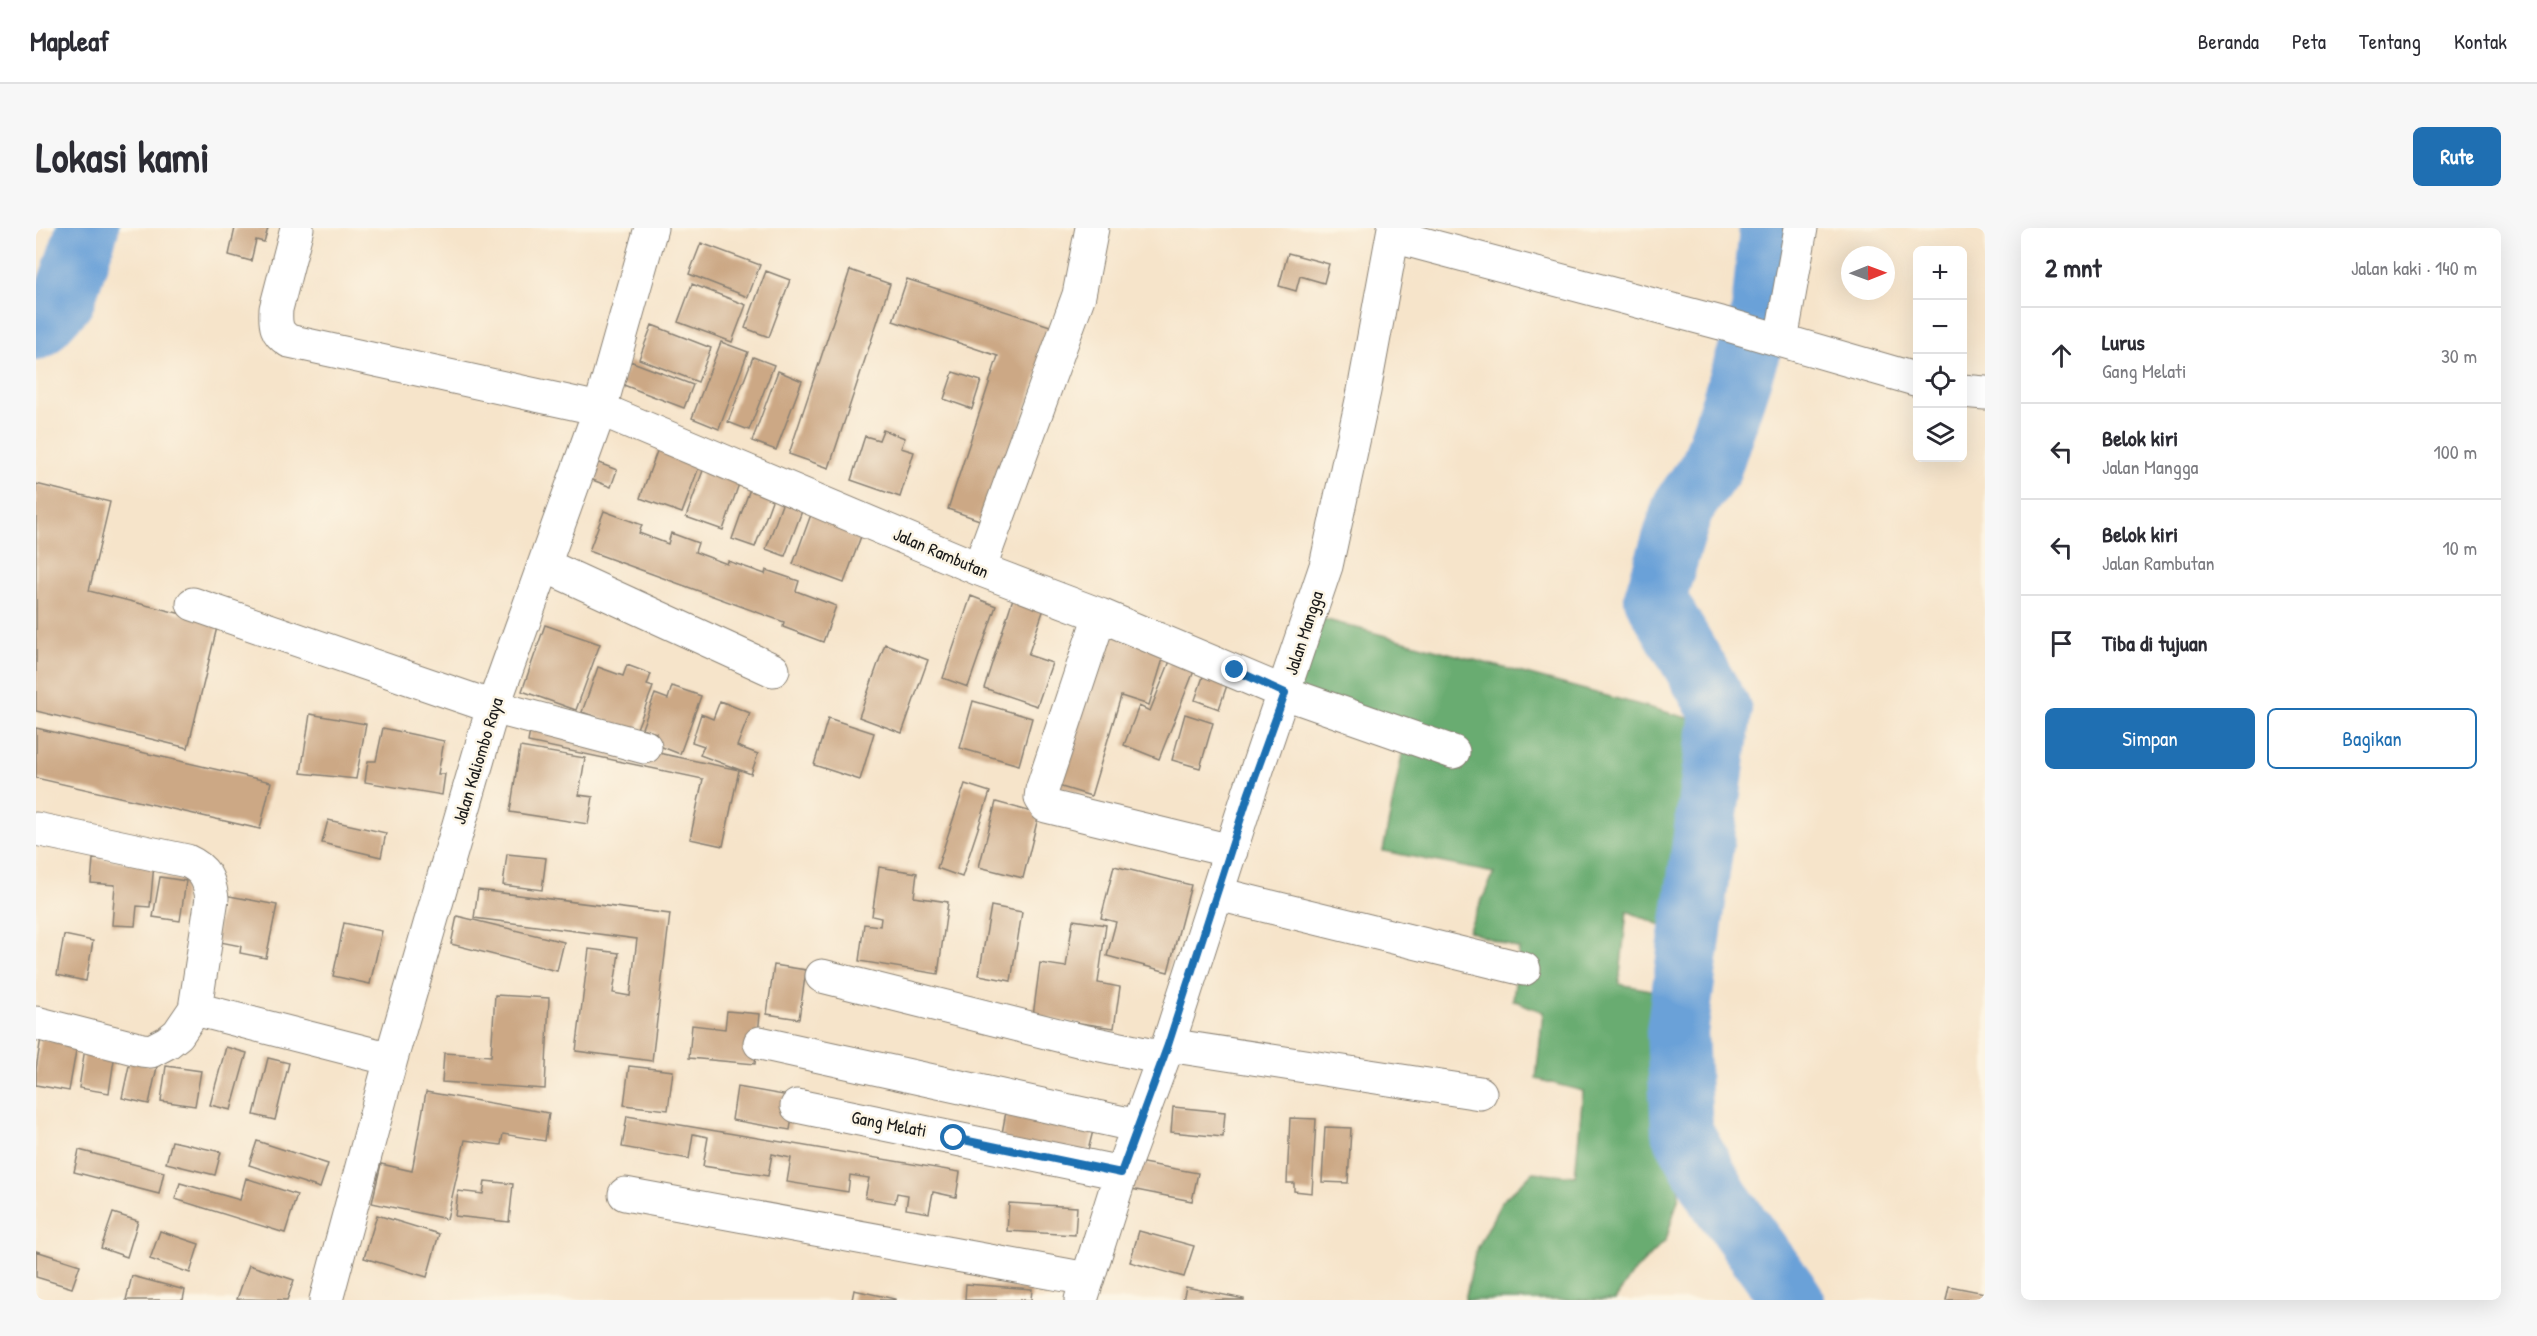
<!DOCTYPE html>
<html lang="id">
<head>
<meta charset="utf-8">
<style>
	body { margin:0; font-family:"Patrick Hand",sans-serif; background:#f7f7f7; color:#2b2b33 }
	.controls { position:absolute; right:18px; top:18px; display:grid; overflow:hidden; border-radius:9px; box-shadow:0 6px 24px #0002 }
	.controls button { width:54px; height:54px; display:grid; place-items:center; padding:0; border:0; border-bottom:2px solid #e1e1e2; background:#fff; color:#2b2b33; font:30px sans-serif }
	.compass { position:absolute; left:1805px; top:18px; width:54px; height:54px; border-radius:50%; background:#fff; box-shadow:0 6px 24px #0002; rotate:89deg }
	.stop { position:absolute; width:18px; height:18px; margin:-14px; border:4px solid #1f6fb2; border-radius:50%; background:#fff }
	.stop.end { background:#1f6fb2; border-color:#fff; box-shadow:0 2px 6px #0008 }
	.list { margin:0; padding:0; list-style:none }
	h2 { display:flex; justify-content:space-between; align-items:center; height:78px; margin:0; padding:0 24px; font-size:26px }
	h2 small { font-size:20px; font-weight:400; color:#7c7c81 }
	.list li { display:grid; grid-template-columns:39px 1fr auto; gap:18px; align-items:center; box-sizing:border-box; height:96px; padding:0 24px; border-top:2px solid #e1e1e2 }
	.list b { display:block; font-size:22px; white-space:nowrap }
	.list p { margin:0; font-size:20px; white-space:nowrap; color:#7c7c81 }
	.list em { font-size:20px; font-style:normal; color:#7c7c81 }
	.actions { display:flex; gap:12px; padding:18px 24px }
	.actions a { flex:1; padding:14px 0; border:2px solid #1f6fb2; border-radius:9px; text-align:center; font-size:21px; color:#1f6fb2 }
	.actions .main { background:#1f6fb2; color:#fff }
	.icon { flex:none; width:33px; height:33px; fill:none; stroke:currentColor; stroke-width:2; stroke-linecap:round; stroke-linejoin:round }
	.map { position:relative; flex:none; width:1949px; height:1072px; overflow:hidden; border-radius:9px }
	header { display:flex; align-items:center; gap:36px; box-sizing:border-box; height:84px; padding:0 30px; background:#fff; border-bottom:2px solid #e1e1e2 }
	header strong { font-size:28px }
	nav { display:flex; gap:33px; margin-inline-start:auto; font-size:21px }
	.intro { display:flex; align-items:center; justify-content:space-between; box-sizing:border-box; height:144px; padding:0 36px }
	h1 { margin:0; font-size:42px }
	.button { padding:15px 27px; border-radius:9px; background:#1f6fb2; color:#fff; font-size:21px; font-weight:700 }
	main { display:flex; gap:36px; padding:0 36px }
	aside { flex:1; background:#fff; border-radius:9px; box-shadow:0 6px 24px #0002 }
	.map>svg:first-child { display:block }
</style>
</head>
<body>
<header>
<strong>Mapleaf</strong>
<nav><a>Beranda</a><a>Peta</a><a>Tentang</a><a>Kontak</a></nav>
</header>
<div class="intro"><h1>Lokasi kami</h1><a class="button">Rute</a></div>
<main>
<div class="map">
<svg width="1949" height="1072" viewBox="0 0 1949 1072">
	<rect width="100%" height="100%" fill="#fcf5e5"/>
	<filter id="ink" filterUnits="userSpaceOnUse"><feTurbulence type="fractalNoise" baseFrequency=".0167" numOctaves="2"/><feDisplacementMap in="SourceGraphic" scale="12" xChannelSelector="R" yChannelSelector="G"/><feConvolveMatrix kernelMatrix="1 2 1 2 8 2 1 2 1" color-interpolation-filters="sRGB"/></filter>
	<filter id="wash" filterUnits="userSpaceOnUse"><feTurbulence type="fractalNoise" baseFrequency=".008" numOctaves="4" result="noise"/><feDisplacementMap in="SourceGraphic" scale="24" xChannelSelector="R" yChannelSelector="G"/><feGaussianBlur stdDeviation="1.35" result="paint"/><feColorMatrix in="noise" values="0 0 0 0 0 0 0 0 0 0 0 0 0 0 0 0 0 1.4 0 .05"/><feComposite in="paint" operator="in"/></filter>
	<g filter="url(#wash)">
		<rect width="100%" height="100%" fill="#f6e4ca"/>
		<!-- forest -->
		<path fill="#69ac71" stroke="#426446" stroke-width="1.5" d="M1269 386 1656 491C1667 563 1654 633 1644 705L1591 683 1583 756 1630 765 1643 968 1630 1012 1596 1046 1579 1072H1429L1439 1025 1466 973 1497 944 1539 948 1547 863 1500 851 1507 784 1477 772 1483 721 1432 703 1458 645 1347 623 1368 516 1247 479Z"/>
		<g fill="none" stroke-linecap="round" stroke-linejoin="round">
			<!-- river -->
			<path stroke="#6ba1d8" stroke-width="62" d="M1734 0 1726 84 1675 239 1647 279 1619 370 1685 484 1641 804 1646 904 1684 972 1757 1072
				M0 101 28 71 52 0"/>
		</g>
		<g id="blocks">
			<!-- building -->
			<path fill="#cca885" d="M199 0H232L228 14 220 12 215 33 193 27Z
				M665 15 724 37 712 69 653 46Z
				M1252 25 1293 36 1288 55 1264 48 1260 63 1243 58Z
				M814 42 854 56 793 240 753 226Z
				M730 43 754 52 733 109 709 100Z
				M871 51 1017 99 952 295 912 281 962 128 857 93Z
				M656 56 710 77 696 114 642 94Z
				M616 97 675 120 662 154 603 131Z
				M685 114 712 124 683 201 656 190Z
				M717 129 738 137 713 202 692 194Z
				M594 133 657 157 648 180 585 156Z
				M742 143 766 153 740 222 716 213Z
				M917 144 945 153 936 181 908 171Z
				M847 202 869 210 865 220 878 224 864 269 815 252 829 208 843 212Z
				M624 215 666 231 646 285 604 270Z
				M560 234 581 242 575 259 554 251Z
				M669 237 705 250 687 302 650 289Z
				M0 256 74 274 53 363 182 395 152 520 0 483Z
				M715 258 738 267 719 319 696 311Z
				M749 268 769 275 749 328 730 321Z
				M777 281 828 300 808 355 757 336Z
				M568 283 606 297 603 305 632 316 635 305 662 315 659 324 691 336 692 333 729 346 730 342 763 353 760 363 800 378 787 414 747 399 748 394 553 323Z
				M980 361 1011 372 992 427 1016 435 1001 478 948 460Z
				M935 368 960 378 932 459 907 450Z
				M509 397 564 416 540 482 486 463Z
				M1068 401 1130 421 1113 477 1085 468 1055 568 1019 557Z
				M849 416 892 432 866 505 823 489Z
				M1138 423 1162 433 1123 531 1088 517 1103 478 1114 483Z
				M591 437 615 446 611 457 617 459 600 503 546 484 562 439 587 448Z
				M1170 440 1194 448 1183 481 1159 472Z
				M636 458 665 468 644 526 616 515 620 505 606 500 619 466 632 471Z
				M684 473 714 485 701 518 722 526 715 546 664 527 668 518 656 514 665 486 677 491Z
				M937 473 996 490 983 537 924 520Z
				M274 486 330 496 320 551 265 545Z
				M1149 486 1177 495 1164 540 1136 532Z
				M792 490 838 505 824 552 778 537Z
				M495 498 703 542 687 618 654 611 667 551 492 514Z
				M0 500 235 554 224 601 0 550Z
				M347 500 408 513 402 546H409L406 567 329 554 332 533H340Z
				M484 519 549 530 543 567 557 569 552 596 474 584Z
				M929 556 954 564 926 649 901 640Z
				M960 574 1003 586 987 650 943 639Z
				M292 592 350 605 345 629 286 615Z
				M471 626 510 630 506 662 467 657Z
				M57 631 118 636 114 679 101 678 99 698 76 697 79 657 55 655Z
				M1078 638 1155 657 1132 744 1071 728 1080 694 1065 690Z
				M843 639 881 645 878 669 912 674 902 746 823 733 828 696 844 698 845 690 836 688Z
				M124 649 150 653 144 693 117 689Z
				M442 662 634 686 616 833 540 823 553 721 583 725 577 765 594 768 601 711 438 690Z
				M188 667 241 677 230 730 204 725 205 718 179 713Z
				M955 678 986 684 975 753 943 747Z
				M421 688 528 714 521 743 415 716Z
				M1037 692 1070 697 1062 755 1084 759 1078 800 997 788 1004 735 1030 739Z
				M308 695 346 703 334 756 297 748Z
				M28 707 57 713 50 753 21 747Z
				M738 737 770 742 763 791 731 786Z
				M459 767 513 770 509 861 406 854 408 825 455 828Z
				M691 783 724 786 719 836 653 830 656 797 689 801Z
				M5 810 41 817 33 863 0 857V841Z
				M190 819 211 825 195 882 174 877Z
				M49 820 79 825 73 865 43 860Z
				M232 830 253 835 239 892 218 887Z
				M94 833 121 839 113 876 86 870Z
				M130 838 165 843 159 878 125 873Z
				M593 838 637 843 632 882 588 877Z
				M701 859 759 869 754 902 696 892Z
				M390 864 513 885 509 913 467 906 465 917 429 912 411 991 336 975 345 936 376 943Z
				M972 873 1059 895 1049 934 964 916Z
				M1137 879 1189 884 1187 909 1135 904Z
				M591 888 924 944 920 969 897 964 893 985 870 981 872 967 861 965 859 975 829 970 833 950 814 947 812 964 751 954 755 930 736 926 732 948 667 938 672 909 657 906 653 931 586 919Z
				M1254 890 1280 891 1276 965 1258 963V955H1251Z
				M1289 899 1315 900 1312 955 1286 954Z
				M136 913 185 924 179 947 130 935Z
				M221 913 292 936 284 960 213 937Z
				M43 922 128 944 123 966 38 944Z
				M1096 933 1162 945 1156 973 1090 960Z
				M210 950 261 967 249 1005 139 971 144 955 204 972Z
				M449 953 477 956 473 994 419 988 422 963 447 966Z
				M973 975 1041 979 1039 1007 971 1003Z
				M77 985 102 993 91 1029 65 1020Z
				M341 987 403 1006 391 1049 328 1030Z
				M124 1003 163 1016 154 1045 114 1031Z
				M1103 1003 1158 1018 1148 1049 1094 1034Z
				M0 1023 44 1037 36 1060 0 1049Z
				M213 1037 258 1052 251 1072 201 1071Z
				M96 1048 149 1062 147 1072H90Z
				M930 1056 996 1061 995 1072H929Z
				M1913 1058 1949 1065V1072H1910Z
				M1150 1059 1208 1071V1072H1147Z
				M818 1062 859 1071V1072H816Z"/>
		</g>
	</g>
	<g filter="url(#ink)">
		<use href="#blocks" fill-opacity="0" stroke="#898073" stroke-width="1.5"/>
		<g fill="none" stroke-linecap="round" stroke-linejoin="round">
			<defs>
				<path id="minor" d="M261 0 240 81C239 97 240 105 253 113L564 181 943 341 1064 387 1249 465 1417 524
					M1357 8 1685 95 1882 152
					M1745 112 1765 0
					M1926 163 1949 165
					M508 337 737 442
					M943 341 1043 67 1056 0
					M157 376 457 479 609 519
					M1064 387 1006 562 1005 570 1010 578 1195 623
					M0 601 151 633C169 641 173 651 176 670L159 781 142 806 132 814 115 823 106 822 0 795
					M1182 666 1488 741
					M786 748 1046 813 1127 830
					M159 781 355 831
					M724 815 1102 898
					M1132 817 1444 865
					M761 878 1085 945
					M589 966 1051 1051
					M290 1072 355 831 457 479 564 181 615 0
					M1045 1072 1085 945 1132 817 1213 565 1290 338 1328 163 1358 0"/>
			</defs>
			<!-- minor casing -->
			<use href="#minor" stroke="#898073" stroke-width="35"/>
			<!-- minor -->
			<use href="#minor" stroke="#fff" stroke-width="33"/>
		</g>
	</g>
	<g fill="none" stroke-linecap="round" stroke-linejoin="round" filter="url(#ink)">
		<!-- route -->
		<path stroke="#1f6fb2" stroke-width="8" d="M918 910 1085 945 1132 817 1213 565 1249 465 1199 442"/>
	</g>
	<g text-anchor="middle" stroke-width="5" stroke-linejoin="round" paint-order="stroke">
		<!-- street labels -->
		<g font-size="18" fill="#1c1c1c" stroke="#fcf5e5">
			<text transform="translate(905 325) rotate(23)" y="6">Jalan Rambutan</text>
			<text transform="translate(1268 405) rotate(-72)" y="6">Jalan Mangga</text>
			<text transform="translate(442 533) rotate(-73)" y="6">Jalan Kaliombo Raya</text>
			<text transform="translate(853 896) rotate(11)" y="6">Gang Melati</text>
		</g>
	</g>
</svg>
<div class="controls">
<button>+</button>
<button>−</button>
<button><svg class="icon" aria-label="locate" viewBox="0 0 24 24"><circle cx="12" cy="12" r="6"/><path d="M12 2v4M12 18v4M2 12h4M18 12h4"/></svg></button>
<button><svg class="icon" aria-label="layers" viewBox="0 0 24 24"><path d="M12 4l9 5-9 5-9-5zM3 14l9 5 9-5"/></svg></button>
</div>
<svg class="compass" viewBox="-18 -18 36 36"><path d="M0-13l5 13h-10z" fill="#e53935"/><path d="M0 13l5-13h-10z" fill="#7c7c81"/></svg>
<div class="stop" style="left:918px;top:910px"></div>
<div class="stop end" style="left:1199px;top:442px"></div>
</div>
<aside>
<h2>2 mnt<small>Jalan kaki · 140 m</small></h2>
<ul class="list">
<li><svg class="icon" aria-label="ahead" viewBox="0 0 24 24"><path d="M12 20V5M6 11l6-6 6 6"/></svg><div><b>Lurus</b><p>Gang Melati</p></div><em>30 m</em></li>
<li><svg class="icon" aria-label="left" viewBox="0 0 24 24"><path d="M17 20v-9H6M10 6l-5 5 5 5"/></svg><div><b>Belok kiri</b><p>Jalan Mangga</p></div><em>100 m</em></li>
<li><svg class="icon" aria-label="left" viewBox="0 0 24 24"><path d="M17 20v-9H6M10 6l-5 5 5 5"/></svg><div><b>Belok kiri</b><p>Jalan Rambutan</p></div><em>10 m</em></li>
<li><svg class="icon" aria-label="arrive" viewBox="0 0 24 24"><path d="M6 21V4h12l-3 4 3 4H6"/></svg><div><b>Tiba di tujuan</b></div></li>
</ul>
<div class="actions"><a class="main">Simpan</a><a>Bagikan</a></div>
</aside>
</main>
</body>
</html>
